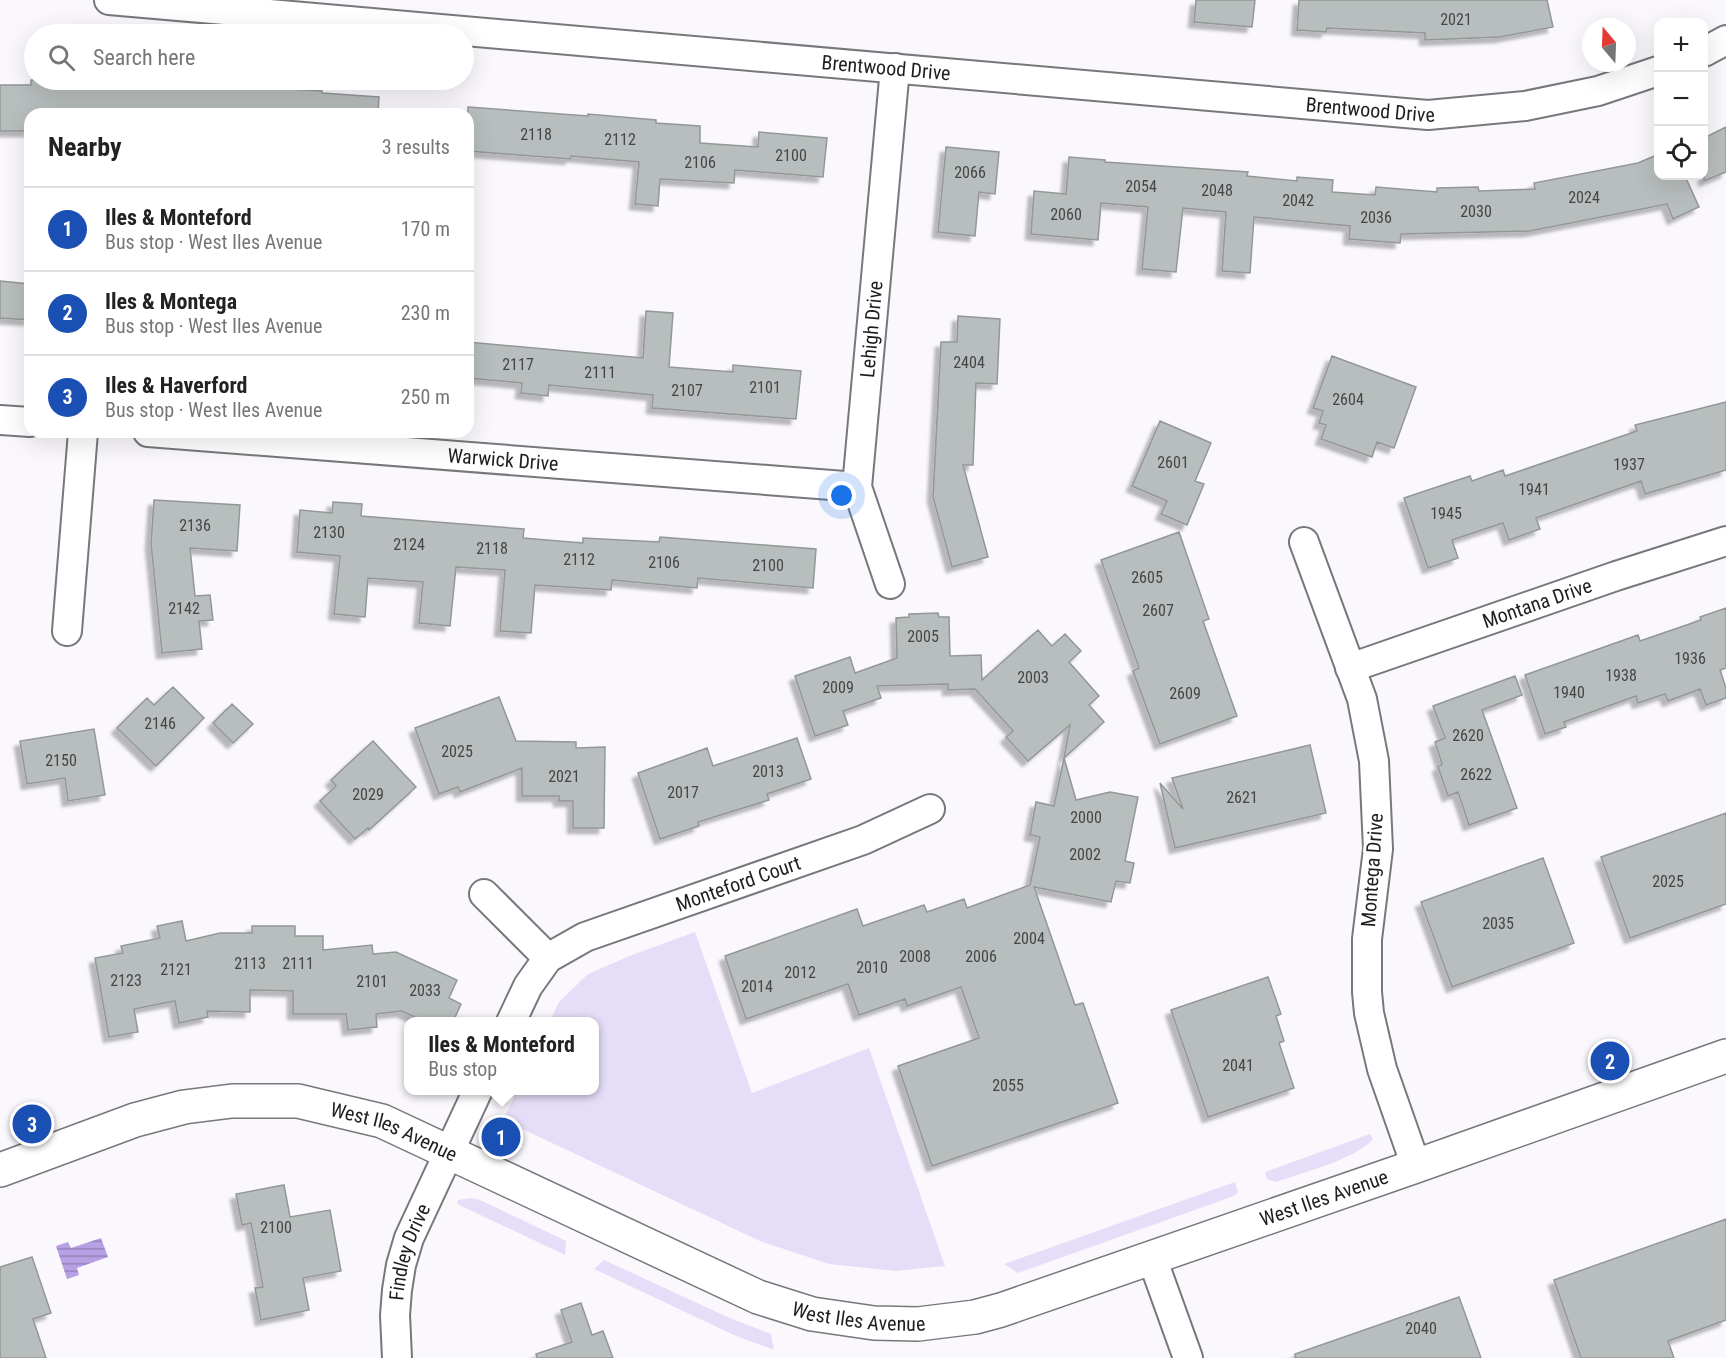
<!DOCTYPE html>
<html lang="en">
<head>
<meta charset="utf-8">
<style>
	body { margin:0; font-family:"Roboto Condensed",sans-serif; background:#f2f2f2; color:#222 }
	.controls { position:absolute; right:18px; top:18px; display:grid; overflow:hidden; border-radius:12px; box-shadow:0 6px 24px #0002 }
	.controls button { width:54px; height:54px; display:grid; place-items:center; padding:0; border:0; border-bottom:2px solid #e0e0e0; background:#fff; color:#222; font:30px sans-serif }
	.compass { position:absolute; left:1582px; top:18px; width:54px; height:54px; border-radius:50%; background:#fff; box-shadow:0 6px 24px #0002; rotate:341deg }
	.you { position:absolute; left:842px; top:496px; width:21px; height:21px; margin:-15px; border:4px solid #fff; border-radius:50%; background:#1a73e8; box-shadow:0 0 0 9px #1a73e833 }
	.badge { display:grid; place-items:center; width:39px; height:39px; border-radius:50%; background:#1a73e8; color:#fff; font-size:20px; font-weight:700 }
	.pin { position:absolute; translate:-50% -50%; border:3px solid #fff; box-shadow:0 2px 6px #0006 }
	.popup { position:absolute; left:404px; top:1017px; width:195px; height:78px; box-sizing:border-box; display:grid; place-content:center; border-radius:12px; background:#fff; filter:drop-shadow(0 2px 4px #0005); font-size:20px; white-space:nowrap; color:#767676 }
	.popup b { font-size:22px; color:#222 }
	.popup::after { content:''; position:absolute; left:50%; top:100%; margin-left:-12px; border:12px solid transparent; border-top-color:#fff }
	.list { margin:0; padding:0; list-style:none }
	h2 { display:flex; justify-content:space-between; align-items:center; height:78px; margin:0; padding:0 24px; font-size:26px }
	h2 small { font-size:20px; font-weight:400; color:#767676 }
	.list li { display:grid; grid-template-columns:39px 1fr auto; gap:18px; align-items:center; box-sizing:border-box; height:84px; padding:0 24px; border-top:2px solid #e0e0e0 }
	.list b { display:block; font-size:22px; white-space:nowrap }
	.list p { margin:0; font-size:20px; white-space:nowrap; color:#767676 }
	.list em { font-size:20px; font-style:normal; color:#767676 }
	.icon { flex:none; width:33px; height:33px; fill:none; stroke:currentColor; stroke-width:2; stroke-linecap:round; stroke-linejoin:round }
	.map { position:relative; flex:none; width:1726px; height:1358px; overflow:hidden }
	.search { position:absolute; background:#fff; box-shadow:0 6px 24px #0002; left:24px; top:24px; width:450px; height:66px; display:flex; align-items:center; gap:15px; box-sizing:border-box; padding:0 21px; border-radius:33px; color:#767676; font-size:22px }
	.panel { position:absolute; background:#fff; box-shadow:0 6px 24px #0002; left:24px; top:108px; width:450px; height:330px; border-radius:18px }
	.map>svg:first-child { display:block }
</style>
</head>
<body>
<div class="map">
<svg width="1726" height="1358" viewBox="0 0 1726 1358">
	<defs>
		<pattern id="water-rules" width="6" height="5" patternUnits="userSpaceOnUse" patternTransform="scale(1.5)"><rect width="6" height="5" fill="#b8a0e5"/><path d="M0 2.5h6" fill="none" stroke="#9582b9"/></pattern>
		<filter id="shadow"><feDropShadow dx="-5.5" dy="5.5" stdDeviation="1.5" flood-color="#0004"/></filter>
	</defs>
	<rect width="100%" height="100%" fill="#faf8fd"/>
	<!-- grass -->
	<path fill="#e6def9" d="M695 932 752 1093 869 1048 945 1266 895 1271 829 1264 760 1241 503 1120 517 1091 594 1090V1022L550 1021 559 1002 588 974 632 955Z
		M1370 1134 1373 1139C1357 1159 1301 1173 1276 1182L1267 1179 1265 1172Z
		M1235 1182 1238 1192 1234 1196 1018 1273 1004 1264Z
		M471 1198 480 1200 566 1241 565 1255 457 1204 458 1200Z
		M604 1260 732 1319 771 1334 774 1350 736 1336 594 1269Z"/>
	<!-- water -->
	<path fill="url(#water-rules)" d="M101 1238 108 1257 77 1268 79 1275 67 1279 56 1246 68 1242 71 1248Z"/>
	<!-- building -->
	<path fill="#b8bebd" stroke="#939897" stroke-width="1.5" filter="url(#shadow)" d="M1196 0H1255L1252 27 1194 22Z
		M1299 0H1547L1553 27 1500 37 1425 40V33L1327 28 1326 32 1297 30Z
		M31 80H163L259 89V87L322 91V93L379 97 378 114H30V131H0V85H31Z
		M468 107 588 116V114L656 120V123L700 126V143L758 147 759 132 827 138 823 177 735 170 734 183 660 179 658 206 635 204 639 162 571 156 570 159 468 151Z
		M1726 127V172L1704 181V138Z
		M946 147 999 152 995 194 979 192 975 236 938 232Z
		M1659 154V176H1685L1699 207 1673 219 1667 204 1530 231 1401 234 1400 243 1349 239 1350 226 1254 217 1250 273 1222 271 1226 212 1183 208 1176 272 1142 269 1148 207 1101 203 1098 240 1031 234 1034 191 1066 194 1069 157 1105 160V162L1248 172 1247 176 1297 181V177L1333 180 1332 192 1375 195 1376 187 1437 192V188L1478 187 1479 191 1535 189 1534 183 1638 163Z
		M0 281 30 284V320L0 318Z
		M646 311 673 313 669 367 733 372V365L801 371 796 419 652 408 653 395 549 385 548 396 521 393 522 383 468 378V342L643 358Z
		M958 316 1000 319 997 384 976 383 973 465H963L988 557 952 567 933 497 941 342H957Z
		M1332 356 1416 387 1394 448 1377 442 1372 457 1321 439 1326 425 1319 423 1323 411 1313 408Z
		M1726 402V470L1645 494 1641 481 1536 518 1540 529 1509 540 1503 523 1452 540 1458 558 1428 568 1404 498 1470 476 1472 481 1503 470 1505 476 1637 431 1635 425Z
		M1160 421 1211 443 1195 481 1204 484 1187 525 1161 514 1167 501 1132 486Z
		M154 500 240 505 237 551 190 548 195 596 210 595 213 620 199 621 202 649 162 653 151 544Z
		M333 502 362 504 361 516 524 529 523 538 583 543V538L659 542 660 537 816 549 813 588 698 578 697 588 612 580 611 590 535 585 531 633 500 631 505 570 456 567 450 626 419 623 423 582 368 578 365 617 334 614 340 556 297 552 300 510 332 513Z
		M1179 532 1209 619 1203 621 1237 716 1160 744 1133 671 1139 668 1101 560Z
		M1726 608V668L1720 670 1726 688V698L1706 705 1700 689 1668 701 1665 694 1638 703 1636 696 1564 722 1566 727 1545 734 1525 675 1638 635 1640 641 1701 620 1700 617Z
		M938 613 939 617H949L950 656 981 655 982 680 1038 630 1052 646 1065 634 1081 651 1069 662 1099 696 1089 705 1104 722 1064 758 1070 725 1028 761 1006 737 1013 731 975 689 948 690V684L877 686 881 698 843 711 848 725 815 736 795 676 850 657 855 673 897 658 896 618 909 617V614Z
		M1515 676 1522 695 1482 710 1517 808 1469 825 1458 792 1448 796 1438 767 1442 764 1435 742 1445 738 1433 706Z
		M173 687 204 718 156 766 117 728 147 698 154 705Z
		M499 697 516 741 576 742V748L605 747 604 828H573V801H559V796H522V768L460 792 458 787 439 794 415 728Z
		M232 704 253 724 233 743 213 723Z
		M94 729 105 795 68 801 65 778 27 784 20 741Z
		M797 738 811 779 767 794 769 800 698 822 699 826 660 839 638 773 707 748 713 766Z
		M373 741 416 787 369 830 368 828 355 839 320 801 336 786 331 780Z
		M1310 745 1326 813 1175 848 1160 783 1183 809 1172 778Z
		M1064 758 1076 800 1110 792 1138 797 1125 861 1134 863 1130 883 1116 881 1111 902 1034 887 1075 1005 1083 1003 1118 1103 932 1166 898 1066 979 1038 961 987 907 1006 905 999 859 1015 848 984 746 1019 725 956 857 909 863 926 924 905 927 912 964 899 967 908 1030 885 1040 837 1030 835 1036 802 1054 806Z
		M1726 813V904L1630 938 1601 857Z
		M1543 858 1574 943 1452 987 1421 902Z
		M182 921 186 941 220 933H252V926H295V936H323V950L372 945 373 954 396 952 457 980 449 998 461 1004 453 1022H425L402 1011 376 1014 377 1027 348 1030 346 1014H293V991L250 990V1012L207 1011 208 1017 179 1023 175 1001 134 1009 138 1032 109 1037 95 958 123 953 121 946 160 938 157 926Z
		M1268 977 1281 1014 1276 1016 1284 1041 1279 1043 1294 1088 1208 1117 1171 1010Z
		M284 1185 290 1217 330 1210 341 1271 303 1278 309 1310 261 1320 255 1288 263 1287 251 1223 242 1225 236 1194Z
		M1726 1219V1320L1668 1341 1674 1358H1581L1554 1280Z
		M32 1257 51 1313 33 1319 46 1358H0V1267Z
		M1459 1297 1481 1358H1295V1354Z
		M581 1303 592 1335 603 1331 613 1358H537L536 1354 572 1342 561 1310Z"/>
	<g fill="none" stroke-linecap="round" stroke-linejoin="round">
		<defs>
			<g id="minor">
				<path id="s1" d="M109 0 1428 115 1525 106 1598 91 1658 71"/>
				<path d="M1704 52 1726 40"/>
				<path d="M0 420 30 422"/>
				<path id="s2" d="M148 432 857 487"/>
				<path d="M1304 542 1362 699 1374 761 1378 849 1367 939V992L1369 1013 1382 1069 1416 1166"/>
				<path id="s3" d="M890 584 857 487 895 68"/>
				<path d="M67 631 83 432"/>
				<path id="s4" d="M1350 668 1616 576 1726 541"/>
				<path d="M484 894 548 958"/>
				<path id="s5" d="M511 1022 528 986 548 958 585 937 863 840 930 809"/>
				<path d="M1152 1258 1188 1358"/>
				<path id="s6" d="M397 1358 395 1315 397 1290 401 1265 409 1238 478 1090"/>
			</g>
			<g id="tertiary">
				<path id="s7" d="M0 1170 135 1120 184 1107 232 1101H298L382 1121 758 1297 812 1314 874 1323 918 1324 975 1317 1001 1310 1416 1166 1726 1056"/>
			</g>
		</defs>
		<!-- minor casing -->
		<use href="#minor" stroke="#78777b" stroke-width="32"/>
		<!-- tertiary casing -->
		<use href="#tertiary" stroke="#78777b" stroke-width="36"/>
		<!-- minor -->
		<use href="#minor" stroke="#fff" stroke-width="28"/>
		<!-- tertiary -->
		<use href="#tertiary" stroke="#fff" stroke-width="33"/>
	</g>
	<g text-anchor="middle" stroke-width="6" stroke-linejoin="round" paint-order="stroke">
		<!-- number labels -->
		<g font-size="16" fill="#444647">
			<text x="1456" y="25">2021</text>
			<text x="536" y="140">2118</text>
			<text x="620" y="145">2112</text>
			<text x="791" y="161">2100</text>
			<text x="700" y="168">2106</text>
			<text x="970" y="178">2066</text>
			<text x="1141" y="192">2054</text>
			<text x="1217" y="196">2048</text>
			<text x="1584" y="203">2024</text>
			<text x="1298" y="206">2042</text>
			<text x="1476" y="217">2030</text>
			<text x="1066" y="220">2060</text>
			<text x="1376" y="223">2036</text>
			<text x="969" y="368">2404</text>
			<text x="518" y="370">2117</text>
			<text x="600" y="378">2111</text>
			<text x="765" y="393">2101</text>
			<text x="687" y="396">2107</text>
			<text x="1348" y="405">2604</text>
			<text x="1173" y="468">2601</text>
			<text x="1629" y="470">1937</text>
			<text x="1534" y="495">1941</text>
			<text x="1446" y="519">1945</text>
			<text x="195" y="531">2136</text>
			<text x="329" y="538">2130</text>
			<text x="409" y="550">2124</text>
			<text x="492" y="554">2118</text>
			<text x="579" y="565">2112</text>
			<text x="664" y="568">2106</text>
			<text x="768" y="571">2100</text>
			<text x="1147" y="583">2605</text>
			<text x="184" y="614">2142</text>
			<text x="1158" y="616">2607</text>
			<text x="923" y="642">2005</text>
			<text x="1690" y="664">1936</text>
			<text x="1621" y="681">1938</text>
			<text x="1033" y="683">2003</text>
			<text x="838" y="693">2009</text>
			<text x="1569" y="698">1940</text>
			<text x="1185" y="699">2609</text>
			<text x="160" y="729">2146</text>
			<text x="1468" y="741">2620</text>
			<text x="457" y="757">2025</text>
			<text x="61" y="766">2150</text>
			<text x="768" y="777">2013</text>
			<text x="1476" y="780">2622</text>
			<text x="564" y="782">2021</text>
			<text x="683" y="798">2017</text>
			<text x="368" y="800">2029</text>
			<text x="1242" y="803">2621</text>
			<text x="1086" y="823">2000</text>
			<text x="1085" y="860">2002</text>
			<text x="1668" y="887">2025</text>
			<text x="1498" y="929">2035</text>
			<text x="1029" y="944">2004</text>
			<text x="915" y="962">2008</text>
			<text x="981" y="962">2006</text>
			<text x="250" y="969">2113</text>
			<text x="298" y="969">2111</text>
			<text x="872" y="973">2010</text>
			<text x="176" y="975">2121</text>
			<text x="800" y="978">2012</text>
			<text x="126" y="986">2123</text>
			<text x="372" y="987">2101</text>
			<text x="757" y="992">2014</text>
			<text x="425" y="996">2033</text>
			<text x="1238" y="1071">2041</text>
			<text x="1008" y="1091">2055</text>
			<text x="276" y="1233">2100</text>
			<text x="1421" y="1334">2040</text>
		</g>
		<!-- street labels -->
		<g font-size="20" fill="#1e1e20" stroke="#fff">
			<text dy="7" stroke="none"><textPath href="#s1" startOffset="780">Brentwood Drive</textPath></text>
			<text dy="7" stroke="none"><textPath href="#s1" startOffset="1266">Brentwood Drive</textPath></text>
			<text dy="7" stroke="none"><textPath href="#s3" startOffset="261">Lehigh Drive</textPath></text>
			<text dy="7" stroke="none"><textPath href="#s2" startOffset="356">Warwick Drive</textPath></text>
			<text dy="7" stroke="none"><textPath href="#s4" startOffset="198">Montana Drive</textPath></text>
			<text transform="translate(1372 870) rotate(-86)" y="7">Montega Drive</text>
			<text dy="7" stroke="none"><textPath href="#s5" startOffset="279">Monteford Court</textPath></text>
			<text dy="7" stroke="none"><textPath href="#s7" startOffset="410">West Iles Avenue</textPath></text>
			<text dy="7" stroke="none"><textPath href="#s7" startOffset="1400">West Iles Avenue</textPath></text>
			<text dy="7" stroke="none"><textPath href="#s6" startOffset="108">Findley Drive</textPath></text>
			<text dy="7" stroke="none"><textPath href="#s7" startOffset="914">West Iles Avenue</textPath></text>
		</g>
	</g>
</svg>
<div class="controls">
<button>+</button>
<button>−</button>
<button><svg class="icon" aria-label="locate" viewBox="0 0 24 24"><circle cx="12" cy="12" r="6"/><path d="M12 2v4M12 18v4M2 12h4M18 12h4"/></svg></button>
</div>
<svg class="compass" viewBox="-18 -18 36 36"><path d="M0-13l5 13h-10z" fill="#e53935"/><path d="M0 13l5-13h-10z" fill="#767676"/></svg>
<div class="you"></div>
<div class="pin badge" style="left:501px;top:1137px;background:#1a4fb4">1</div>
<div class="popup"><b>Iles &amp; Monteford</b>Bus stop</div>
<div class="pin badge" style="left:1610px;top:1061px;background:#1a4fb4">2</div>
<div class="pin badge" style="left:32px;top:1124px;background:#1a4fb4">3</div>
<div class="search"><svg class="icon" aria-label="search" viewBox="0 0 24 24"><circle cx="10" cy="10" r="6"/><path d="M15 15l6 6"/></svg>Search here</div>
<section class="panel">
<h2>Nearby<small>3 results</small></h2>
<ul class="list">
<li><span class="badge" style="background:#1a4fb4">1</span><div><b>Iles &amp; Monteford</b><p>Bus stop · West Iles Avenue</p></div><em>170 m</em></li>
<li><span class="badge" style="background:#1a4fb4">2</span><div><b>Iles &amp; Montega</b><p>Bus stop · West Iles Avenue</p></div><em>230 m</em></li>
<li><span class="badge" style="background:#1a4fb4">3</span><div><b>Iles &amp; Haverford</b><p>Bus stop · West Iles Avenue</p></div><em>250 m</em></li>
</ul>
</section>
</div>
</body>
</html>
